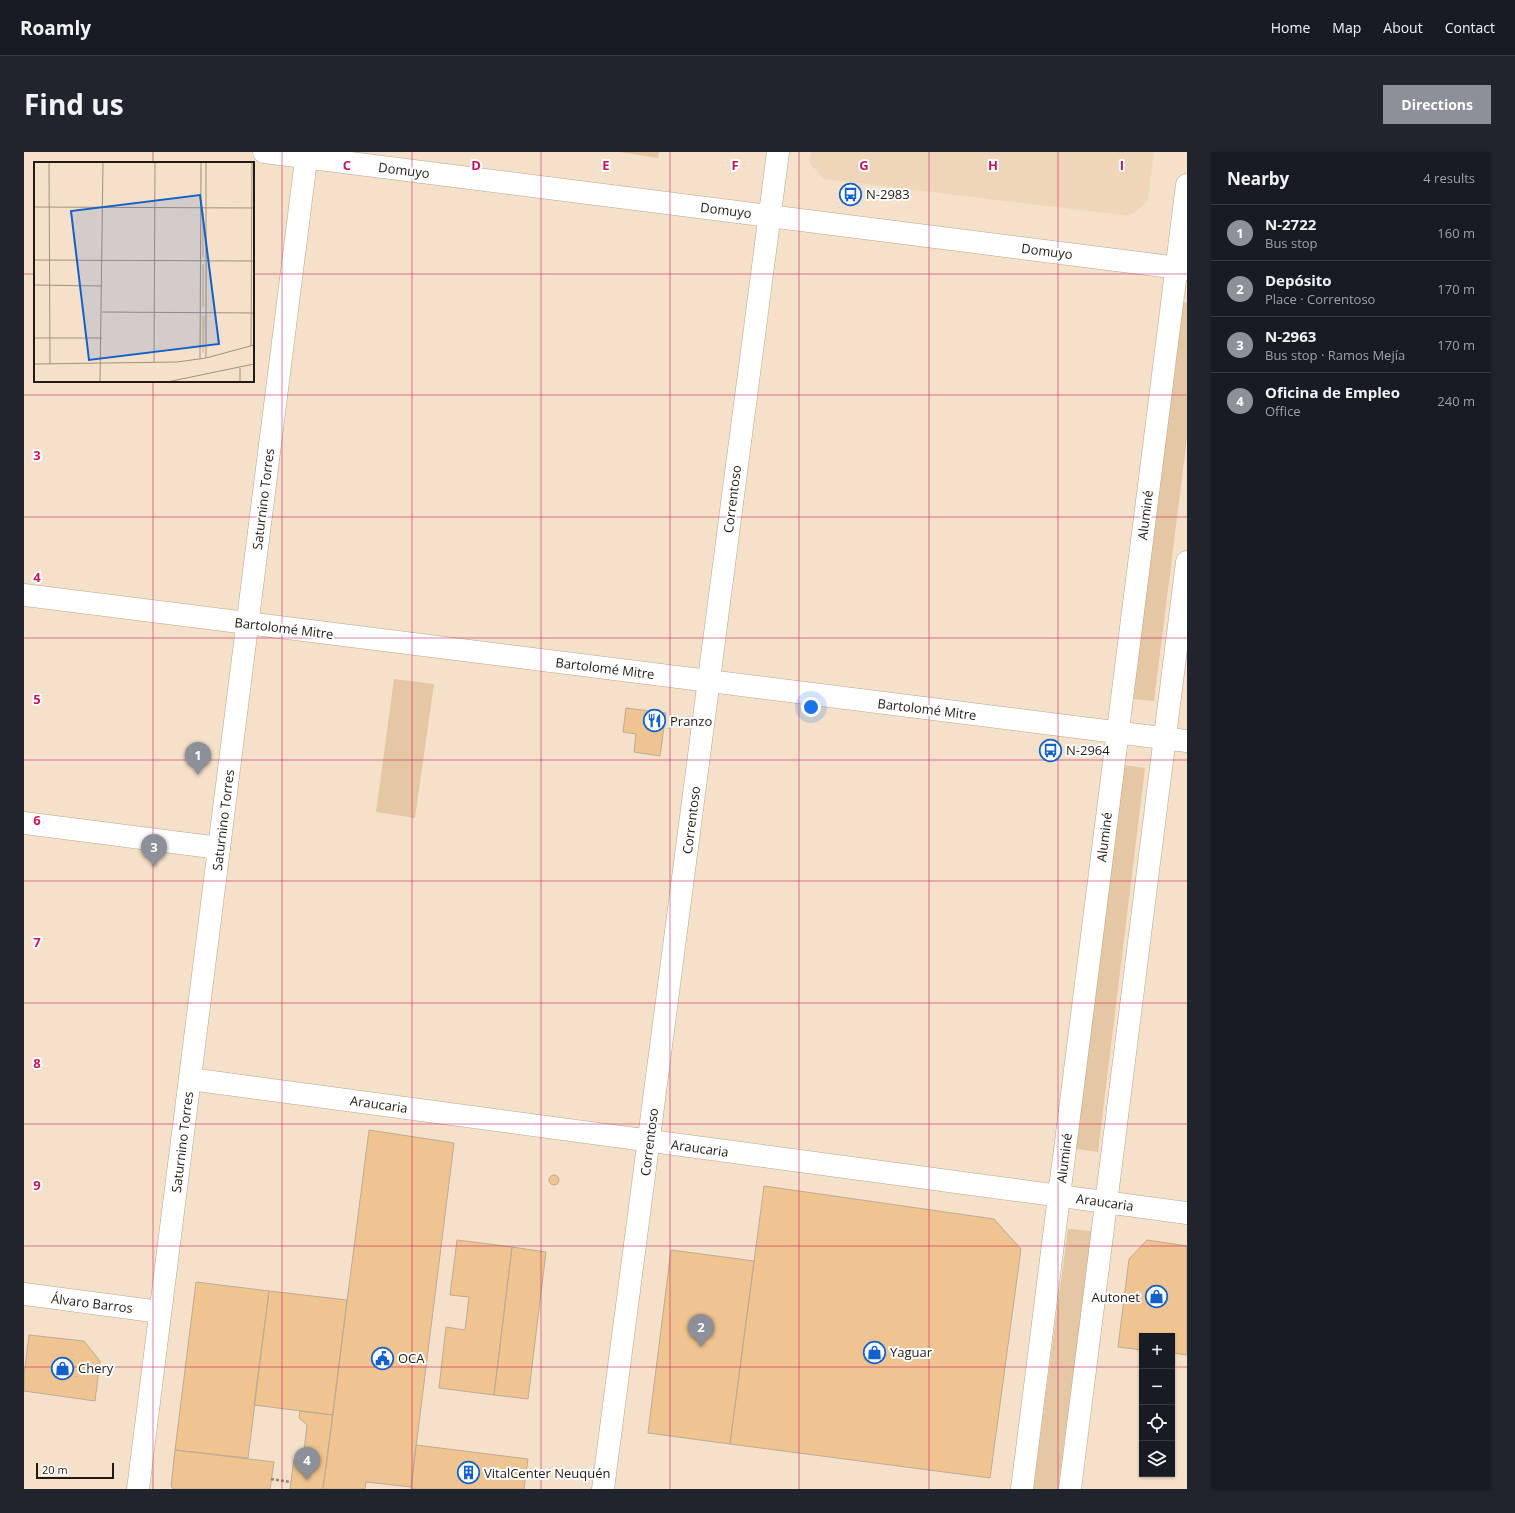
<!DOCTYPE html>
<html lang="en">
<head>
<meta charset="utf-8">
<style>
	body { margin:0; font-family:"Open Sans",sans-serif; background:#20242c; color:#f1f3f6 }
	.controls { position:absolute; right:12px; bottom:12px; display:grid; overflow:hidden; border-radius:0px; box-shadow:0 1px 3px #0004 }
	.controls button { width:36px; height:36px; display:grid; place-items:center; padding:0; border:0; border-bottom:1px solid #363941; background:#171b24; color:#f1f3f6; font:20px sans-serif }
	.scale { position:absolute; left:12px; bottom:10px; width:78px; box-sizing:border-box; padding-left:4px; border:2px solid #211a12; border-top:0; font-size:11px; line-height:14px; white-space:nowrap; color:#211a12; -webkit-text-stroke:3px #fff; paint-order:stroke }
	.you { position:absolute; left:787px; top:555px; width:14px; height:14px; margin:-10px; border:3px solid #fff; border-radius:50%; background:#1a73e8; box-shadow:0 0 0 6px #1a73e833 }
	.badge { display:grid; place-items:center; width:26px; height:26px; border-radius:50%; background:#8c9099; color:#fff; font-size:13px; font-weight:700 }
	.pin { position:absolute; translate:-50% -33px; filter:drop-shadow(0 1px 2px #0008) }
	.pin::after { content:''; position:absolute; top:21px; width:14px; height:12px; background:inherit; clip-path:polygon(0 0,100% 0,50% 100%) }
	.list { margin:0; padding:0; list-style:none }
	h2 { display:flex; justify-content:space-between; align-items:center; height:52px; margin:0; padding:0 16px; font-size:17px }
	h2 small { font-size:13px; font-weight:400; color:#9ea1a6 }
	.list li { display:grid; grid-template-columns:26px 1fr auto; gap:12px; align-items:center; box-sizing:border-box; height:56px; padding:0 16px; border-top:1px solid #363941 }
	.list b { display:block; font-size:15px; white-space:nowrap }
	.list p { margin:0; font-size:13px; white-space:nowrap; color:#9ea1a6 }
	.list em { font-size:13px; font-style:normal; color:#9ea1a6 }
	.icon { flex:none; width:22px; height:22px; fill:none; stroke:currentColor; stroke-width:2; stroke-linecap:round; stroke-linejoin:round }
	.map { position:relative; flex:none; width:1163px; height:1337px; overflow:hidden; border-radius:0px }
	header { display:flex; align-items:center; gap:24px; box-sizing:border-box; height:56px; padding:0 20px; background:#171b24; border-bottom:1px solid #363941 }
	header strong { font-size:19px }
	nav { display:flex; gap:22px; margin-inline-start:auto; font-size:14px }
	.intro { display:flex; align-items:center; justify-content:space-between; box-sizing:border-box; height:96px; padding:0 24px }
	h1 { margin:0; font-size:28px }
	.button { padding:10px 18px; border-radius:0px; background:#8c9099; color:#fff; font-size:14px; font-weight:700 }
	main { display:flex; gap:24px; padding:0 24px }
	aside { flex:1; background:#171b24; border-radius:0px; box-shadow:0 1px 3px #0004 }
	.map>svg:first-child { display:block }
</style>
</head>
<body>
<header>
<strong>Roamly</strong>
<nav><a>Home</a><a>Map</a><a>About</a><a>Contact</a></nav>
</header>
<div class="intro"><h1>Find us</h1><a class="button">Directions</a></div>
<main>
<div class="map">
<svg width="1163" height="1337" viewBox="0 0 1163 1337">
	<rect width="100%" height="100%" fill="#f5e0c9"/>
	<!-- built -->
	<path fill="#efd6b8" d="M787 0H1130L1124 49 1106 64 800 27 785 10Z"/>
	<!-- green -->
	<path fill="#e5c7a3" d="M596 0H635L634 6Z
		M1159 150H1163V286L1130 549 1109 547Z
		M370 527 410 532 391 666 352 660Z
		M1099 613 1121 616 1074 1000 1052 997Z
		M1044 1077 1068 1079 1034 1337H1009Z"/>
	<!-- building -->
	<path fill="#efc490" stroke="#beab94" d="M602 556 642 561 636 604 610 600 612 582 599 580Z
		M345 978 430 991 387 1335 342 1330 341 1337H299Z
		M525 1028a5 5 0 1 1 10 0a5 5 0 1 1-10 0Z
		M740 1034 970 1067 997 1097 966 1326 706 1292Z
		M433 1088 488 1095 470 1243 415 1236 422 1175 441 1178 445 1145 426 1143Z
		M1123 1088 1163 1094V1203L1148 1201V1184H1118V1198L1094 1195 1105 1107Z
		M488 1095 522 1100 504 1247 470 1243Z
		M647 1098 730 1109 706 1292 624 1281Z
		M172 1130 245 1139 224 1306 151 1298Z
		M245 1139 323 1148 309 1263 230 1253Z
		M5 1183 60 1189 76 1209 71 1249 0 1239V1223Z
		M276 1259 309 1263 299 1337H266L270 1307 279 1308 283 1273 275 1266Z
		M392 1293 504 1307 500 1337H387Z
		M151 1298 250 1310 246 1337H149L147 1334Z"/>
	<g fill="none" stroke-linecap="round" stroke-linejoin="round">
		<defs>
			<path id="minor" d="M240 0 1163 117
				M0 443 1163 589
				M0 671 195 696
				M166 927 1163 1061
				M0 1142 136 1160
				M579 1337 754 0
				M998 1337 1163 33
				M1046 1337 1163 410"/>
			<path id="tertiary" d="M114 1337 283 0"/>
		</defs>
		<!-- minor casing -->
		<use href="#minor" stroke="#b7a48d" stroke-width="23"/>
		<!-- tertiary casing -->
		<use href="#tertiary" stroke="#b7a48d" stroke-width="23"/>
		<!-- path -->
		<path stroke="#958676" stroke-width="2.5" stroke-dasharray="3 2" stroke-linecap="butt" d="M247 1327 267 1330"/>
		<!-- minor -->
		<use href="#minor" stroke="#fff" stroke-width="22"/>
		<!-- tertiary -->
		<use href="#tertiary" stroke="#fff" stroke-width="22"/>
	</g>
	<!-- grid -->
	<path fill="none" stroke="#c2185b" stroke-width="1" stroke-opacity="0.55" d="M129 0V11M258 0V1337M388 0V1337M517 0V1337M646 0V1337M775 0V1337M905 0V1337M1034 0V1337M0 122H11M229 122H1163M129 229V1337M0 243H1163M0 365H1163M0 486H1163M0 608H1163M0 729H1163M0 851H1163M0 972H1163M0 1094H1163M0 1215H1118M1148 1215H1163"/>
	<!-- icons -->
	<defs>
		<symbol id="bus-ring" viewBox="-11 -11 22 22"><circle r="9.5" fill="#fff" stroke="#1460ca" stroke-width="1.5"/><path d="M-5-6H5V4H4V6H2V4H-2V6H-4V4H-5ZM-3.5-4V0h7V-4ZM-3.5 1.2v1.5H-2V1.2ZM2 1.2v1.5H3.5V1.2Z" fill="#1460ca"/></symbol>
		<symbol id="restaurant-ring" viewBox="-11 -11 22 22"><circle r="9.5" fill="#fff" stroke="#1460ca" stroke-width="1.5"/><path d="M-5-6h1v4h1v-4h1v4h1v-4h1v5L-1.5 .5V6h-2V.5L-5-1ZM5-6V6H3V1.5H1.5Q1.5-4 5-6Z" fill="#1460ca"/></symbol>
		<symbol id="shop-ring" viewBox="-11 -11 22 22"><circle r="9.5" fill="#fff" stroke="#1460ca" stroke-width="1.5"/><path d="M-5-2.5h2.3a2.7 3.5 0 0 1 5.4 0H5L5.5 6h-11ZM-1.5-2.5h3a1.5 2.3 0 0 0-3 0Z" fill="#1460ca"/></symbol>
		<symbol id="civic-ring" viewBox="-11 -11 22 22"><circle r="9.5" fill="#fff" stroke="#1460ca" stroke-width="1.5"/><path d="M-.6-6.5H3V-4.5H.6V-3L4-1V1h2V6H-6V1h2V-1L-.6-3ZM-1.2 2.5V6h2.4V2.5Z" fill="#1460ca"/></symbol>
		<symbol id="building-ring" viewBox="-11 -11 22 22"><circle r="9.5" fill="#fff" stroke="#1460ca" stroke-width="1.5"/><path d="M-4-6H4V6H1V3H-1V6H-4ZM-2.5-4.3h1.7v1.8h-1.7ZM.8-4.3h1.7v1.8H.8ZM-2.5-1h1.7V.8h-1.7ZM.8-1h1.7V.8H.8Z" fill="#1460ca"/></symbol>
	</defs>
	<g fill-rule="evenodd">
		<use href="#bus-ring" x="814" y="30" width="25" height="25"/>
		<use href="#restaurant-ring" x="618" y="556" width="25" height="25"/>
		<use href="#bus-ring" x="1014" y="586" width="25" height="25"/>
		<use href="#shop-ring" x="1120" y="1132" width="25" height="25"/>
		<use href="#shop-ring" x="838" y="1188" width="25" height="25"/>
		<use href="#civic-ring" x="346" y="1194" width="25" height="25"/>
		<use href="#shop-ring" x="26" y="1204" width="25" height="25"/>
		<use href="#building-ring" x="432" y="1308" width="25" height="25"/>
	</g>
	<g text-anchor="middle" stroke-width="4" stroke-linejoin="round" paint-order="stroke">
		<!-- street labels -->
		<g font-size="13" fill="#211a12" stroke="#fff">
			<text transform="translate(380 18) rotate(7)" y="5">Domuyo</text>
			<text transform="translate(702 58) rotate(7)" y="5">Domuyo</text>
			<text transform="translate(1023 99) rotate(7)" y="5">Domuyo</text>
			<text transform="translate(239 347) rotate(-83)" y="5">Saturnino Torres</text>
			<text transform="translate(708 347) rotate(-83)" y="5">Correntoso</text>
			<text transform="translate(1121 363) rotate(-83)" y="5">Aluminé</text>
			<text transform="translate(260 476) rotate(7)" y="5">Bartolomé Mitre</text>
			<text transform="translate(581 516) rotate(7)" y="5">Bartolomé Mitre</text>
			<text transform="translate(903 557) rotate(7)" y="5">Bartolomé Mitre</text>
			<text transform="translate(199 668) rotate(-83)" y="5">Saturnino Torres</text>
			<text transform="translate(667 668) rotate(-83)" y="5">Correntoso</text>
			<text transform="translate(1080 685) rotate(-83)" y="5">Aluminé</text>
			<text transform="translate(355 952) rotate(8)" y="5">Araucaria</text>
			<text transform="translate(158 990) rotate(-83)" y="5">Saturnino Torres</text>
			<text transform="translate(625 990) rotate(-83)" y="5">Correntoso</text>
			<text transform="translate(676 996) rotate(8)" y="5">Araucaria</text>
			<text transform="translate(1040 1006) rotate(-83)" y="5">Aluminé</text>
			<text transform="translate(1081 1050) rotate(8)" y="5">Araucaria</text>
			<text transform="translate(68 1151) rotate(7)" y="5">Álvaro Barros</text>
		</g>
		<!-- poi labels -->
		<g font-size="13" fill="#211a12" stroke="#fff" text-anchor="start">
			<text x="842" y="47">N-2983</text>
			<text x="646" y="574">Pranzo</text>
			<text x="1042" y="603">N-2964</text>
			<text x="1116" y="1150" text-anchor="end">Autonet</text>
			<text x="866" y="1205">Yaguar</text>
			<text x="374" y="1211">OCA</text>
			<text x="54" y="1221">Chery</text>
			<text x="460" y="1326">VitalCenter Neuquén</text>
		</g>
	</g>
	<!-- overview -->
	<g transform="translate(10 10)">
		<rect width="220" height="220" fill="#f5e0c9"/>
		<path d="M168 50H170V95H168ZM168 102H170V145H168ZM168 154H171L170 191H168Z" fill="#e5c7a3"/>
		<path fill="none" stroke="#a09180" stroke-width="1" d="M15 0 16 202M0 45 220 46M0 98 220 99M0 123 68 124M68 150 220 151M0 176H68M217 184 218 0M172 196V0M166 197 167 0M120 201 121 0M0 202 143 200 172 196 220 183M206 206V220M66 220 69 0M133 220 220 202"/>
		<path fill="#1460ca" fill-opacity="0.15" stroke="#1460ca" stroke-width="2" d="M166 33 185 182 55 198 37 49Z"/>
		<rect width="220" height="220" fill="none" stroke="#211a12" stroke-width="2"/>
	</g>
	<g font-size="13" text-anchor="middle" font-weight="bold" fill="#c2185b" stroke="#fff" stroke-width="4" stroke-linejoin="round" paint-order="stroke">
		<text x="323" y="18">C</text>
		<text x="452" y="18">D</text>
		<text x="582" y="18">E</text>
		<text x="711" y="18">F</text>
		<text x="840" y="18">G</text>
		<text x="969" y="18">H</text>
		<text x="1098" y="18">I</text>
		<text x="13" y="308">3</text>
		<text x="13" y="430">4</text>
		<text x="13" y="552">5</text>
		<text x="13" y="673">6</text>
		<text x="13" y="795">7</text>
		<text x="13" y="916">8</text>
		<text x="13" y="1038">9</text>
	</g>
</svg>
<div class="controls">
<button>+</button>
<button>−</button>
<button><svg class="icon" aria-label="locate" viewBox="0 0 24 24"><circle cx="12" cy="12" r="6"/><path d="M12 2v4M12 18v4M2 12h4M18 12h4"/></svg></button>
<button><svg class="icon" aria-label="layers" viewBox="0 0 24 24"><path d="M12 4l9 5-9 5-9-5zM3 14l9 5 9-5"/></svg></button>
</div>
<div class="scale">20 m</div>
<div class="you"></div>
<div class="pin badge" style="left:174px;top:623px">1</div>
<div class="pin badge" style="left:677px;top:1195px">2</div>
<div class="pin badge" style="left:130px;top:715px">3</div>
<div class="pin badge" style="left:283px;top:1328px">4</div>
</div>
<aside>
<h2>Nearby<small>4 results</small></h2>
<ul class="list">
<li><span class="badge">1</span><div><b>N-2722</b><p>Bus stop</p></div><em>160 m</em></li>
<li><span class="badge">2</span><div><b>Depósito</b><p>Place · Correntoso</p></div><em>170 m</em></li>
<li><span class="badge">3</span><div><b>N-2963</b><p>Bus stop · Ramos Mejía</p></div><em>170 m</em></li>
<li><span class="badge">4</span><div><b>Oficina de Empleo</b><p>Office</p></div><em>240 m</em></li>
</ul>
</aside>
</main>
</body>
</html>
